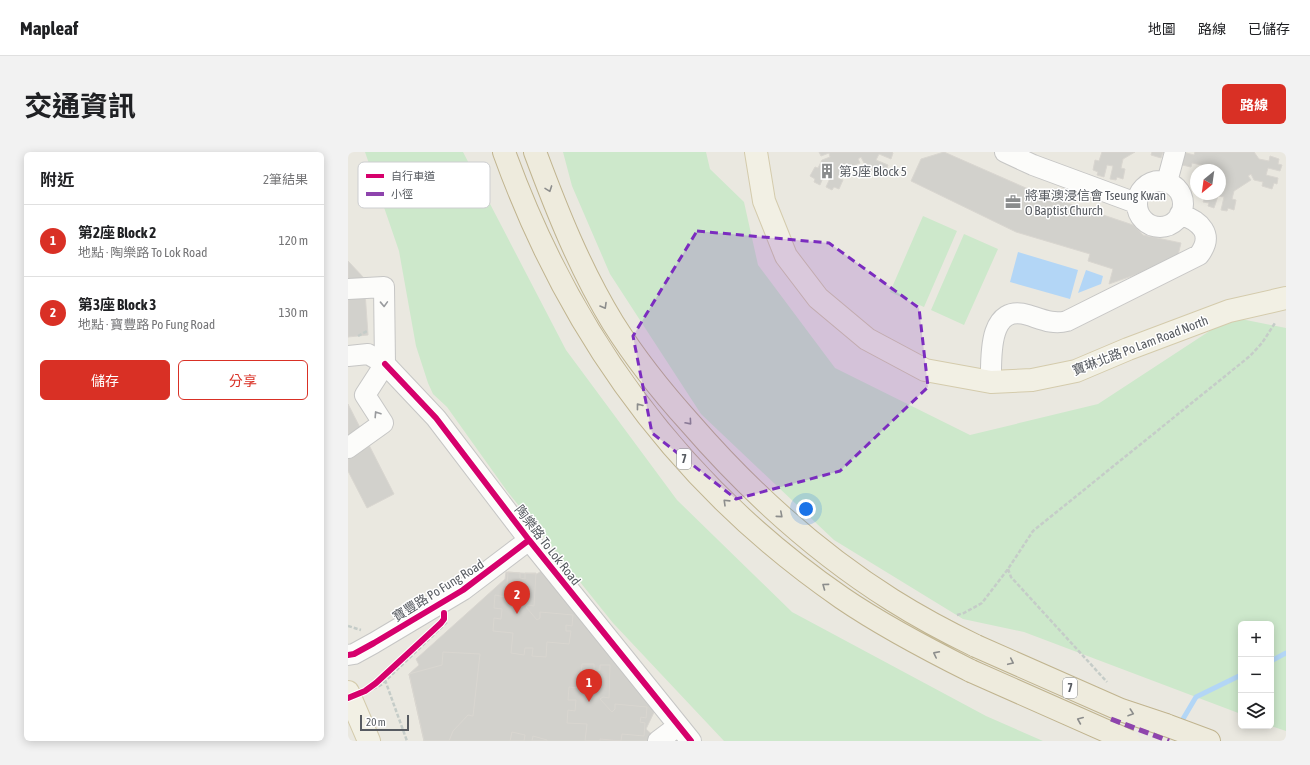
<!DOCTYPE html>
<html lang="zh-TW">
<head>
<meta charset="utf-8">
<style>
	body { margin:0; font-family:"Asap Condensed","Noto Sans TC",sans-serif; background:#f2f2f2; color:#202124 }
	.controls { position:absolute; right:12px; bottom:12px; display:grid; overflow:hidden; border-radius:6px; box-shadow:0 2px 10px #0003 }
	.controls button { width:36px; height:36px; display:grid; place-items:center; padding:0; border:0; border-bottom:1px solid #e0e0e0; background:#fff; color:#202124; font:20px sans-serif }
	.compass { position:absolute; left:842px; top:12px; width:36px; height:36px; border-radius:50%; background:#fff; box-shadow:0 2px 10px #0003; rotate:209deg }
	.scale { position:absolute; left:12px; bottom:10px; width:49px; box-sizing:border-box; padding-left:4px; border:2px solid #575b61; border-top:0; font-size:11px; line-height:14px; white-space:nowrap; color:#575b61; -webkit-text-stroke:3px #fff; paint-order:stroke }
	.you { position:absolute; left:458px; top:357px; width:14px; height:14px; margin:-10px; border:3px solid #fff; border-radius:50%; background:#1a73e8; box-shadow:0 0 0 6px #1a73e833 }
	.badge { display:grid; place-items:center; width:26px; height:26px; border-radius:50%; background:#d93025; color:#fff; font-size:13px; font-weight:700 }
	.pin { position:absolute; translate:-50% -33px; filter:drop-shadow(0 1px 2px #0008) }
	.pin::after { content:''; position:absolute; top:21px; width:14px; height:12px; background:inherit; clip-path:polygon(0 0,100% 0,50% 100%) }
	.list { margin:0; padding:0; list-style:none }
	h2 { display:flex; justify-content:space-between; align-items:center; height:52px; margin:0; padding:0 16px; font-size:17px }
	h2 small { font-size:13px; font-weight:400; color:#757577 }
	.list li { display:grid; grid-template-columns:26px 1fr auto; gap:12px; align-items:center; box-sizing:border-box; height:72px; padding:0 16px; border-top:1px solid #e0e0e0 }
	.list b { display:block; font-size:15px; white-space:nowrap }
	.list p { margin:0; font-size:13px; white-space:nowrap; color:#757577 }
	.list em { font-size:13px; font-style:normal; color:#757577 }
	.actions { display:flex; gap:8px; padding:12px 16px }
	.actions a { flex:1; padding:9px 0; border:1px solid #d93025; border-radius:6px; text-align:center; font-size:14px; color:#d93025 }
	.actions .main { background:#d93025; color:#fff }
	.icon { flex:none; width:22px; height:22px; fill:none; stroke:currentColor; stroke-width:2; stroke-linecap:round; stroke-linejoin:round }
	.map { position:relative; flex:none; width:938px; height:589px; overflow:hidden; border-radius:6px }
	header { display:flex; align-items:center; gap:24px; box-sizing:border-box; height:56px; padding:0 20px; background:#fff; border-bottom:1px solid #e0e0e0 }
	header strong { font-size:19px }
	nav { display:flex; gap:22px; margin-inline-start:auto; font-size:14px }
	.intro { display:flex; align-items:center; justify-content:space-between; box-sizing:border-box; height:96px; padding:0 24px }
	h1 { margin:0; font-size:28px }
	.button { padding:10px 18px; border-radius:6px; background:#d93025; color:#fff; font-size:14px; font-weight:700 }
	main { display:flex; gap:24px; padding:0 24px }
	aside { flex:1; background:#fff; border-radius:6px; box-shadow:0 2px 10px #0003 }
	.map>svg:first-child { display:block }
</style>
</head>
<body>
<header>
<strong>Mapleaf</strong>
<nav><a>地圖</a><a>路線</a><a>已儲存</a></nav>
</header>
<div class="intro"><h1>交通資訊</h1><a class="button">路線</a></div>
<main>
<aside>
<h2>附近<small>2筆結果</small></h2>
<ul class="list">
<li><span class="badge">1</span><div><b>第2座 Block 2</b><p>地點 · 陶樂路 To Lok Road</p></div><em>120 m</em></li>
<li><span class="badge">2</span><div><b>第3座 Block 3</b><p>地點 · 寶豐路 Po Fung Road</p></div><em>130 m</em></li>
</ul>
<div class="actions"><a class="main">儲存</a><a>分享</a></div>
</aside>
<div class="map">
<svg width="938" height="589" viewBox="0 0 938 589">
	<rect width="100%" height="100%" fill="#eae8e0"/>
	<!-- green -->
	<path fill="#cde8cb" d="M17 0H115L218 198 329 348 444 460 638 564 695 589H376L265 471 159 339 99 255 85 242 80 231 68 194 51 99Z
		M215 0H358L362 17 396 50 410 113 487 216 622 283 750 252 883 165 938 176V579L923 574V472H893V562L676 480 615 467 486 388 353 262 262 122 224 34Z
		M575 64 609 79 576 155 542 140Z
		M616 82 650 97 616 173 583 158Z"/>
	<!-- water -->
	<path fill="#b3d6f6" d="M670 100 730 118 722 147 662 130Z
		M738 118 755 124 753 132 730 141Z"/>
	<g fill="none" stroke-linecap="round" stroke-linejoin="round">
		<!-- stream -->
		<path stroke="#b3d6f6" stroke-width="5" d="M923 509 938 501
			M832 572 848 545 893 523"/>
	</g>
	<!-- building -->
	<path fill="#d2d1cc" stroke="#d9d6d0" d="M471 0H544L545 1 543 7 531 2 528 8 540 13 538 19 534 18 532 23 523 19 524 15 516 11 513 5 510 7 512 11 494 18 490 26 495 28 491 37 486 35 484 38 478 35 483 24 477 21 472 33 466 30 467 27 462 24 467 15 470 16 474 8 482 5 481 1 473 4Z
		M596 0 687 40 785 73 795 83 833 91 828 111 795 120 761 132 765 117 740 109 742 102 668 80 563 29 573 7Z
		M754 0H787L775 7 773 16 777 17 775 27 769 25 768 28 762 27 765 14 759 13 756 25 749 23 750 20 745 18 747 8 751 9Z
		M804 0H818H815L813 6 803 3Z
		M835 0 846 3 847 0H906L911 7 921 9 922 4 931 7 930 12 934 13 932 19 920 16 918 23 930 26 929 32 926 31 924 37 914 34 915 30 906 28 903 22 900 24 903 28 886 39 884 47 888 48 886 58 880 56 879 59 873 58 876 45 870 44 866 56 860 54 861 51 855 50 858 42H872V18H857L854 13 844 11 843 15 834 13Z
		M0 109 16 126 20 183 0 185Z
		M0 252 46 342 19 356 0 319Z
		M196 417 308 556 298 577 311 589H76L61 522 71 513 68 507 157 427 158 420 189 422Z
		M160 420 172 421V426L177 427V421H188L186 454 180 453 178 455 189 468 192 466V460L225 463 224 474 218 473V479H223L221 492 199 490 198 505 184 504 185 496H177L176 503 163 501 165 481 145 479 146 466 153 467 154 457 146 456 147 443 158 445Z
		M95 500 132 502 125 564 120 563 105 579 101 589H76L61 522 94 513Z
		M234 512H246V518H252V513H262L261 546 255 545 252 547 264 560 267 557V552L299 555 298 566 293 565 292 570 297 571 296 584 274 582 273 589 252 587V589H237L239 572 219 571 220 558 227 559 228 548H220L221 535 232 536Z
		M164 580 177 583 176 589H162Z
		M185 584 199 588V589H184Z"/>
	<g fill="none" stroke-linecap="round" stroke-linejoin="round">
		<defs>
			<path id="minor" d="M657 0 685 13 788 51
				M789 52a23 23 0 1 1 46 0a23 23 0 1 1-46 0Z
				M819 30 827 0
				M0 137 36 135 37 212 17 243 35 271 0 296
				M0 204 20 202 37 212 88 266 181 388 343 589
				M643 230C643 205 640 151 680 163 693 167 705 173 719 169L851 103C867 82 852 69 832 62
				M0 503 6 502 26 491 115 438 181 388
				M310 589 330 574"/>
			<path id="major" d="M408 0 416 49 438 104 470 146 519 187 577 218 643 230 684 228 728 219 780 197 881 159 938 146
				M0 540 21 589"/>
			<path id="highway" d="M156 0C222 183 333 335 494 446 535 474 579 497 623 519
				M187 0C209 59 232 117 265 171 287 206 314 240 342 271 401 339 468 400 544 448 571 465 599 480 628 494
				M818 573 861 589"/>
		</defs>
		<!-- minor casing -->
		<use href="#minor" stroke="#c6c6c5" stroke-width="22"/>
		<!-- major casing -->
		<use href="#major" stroke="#d4cbac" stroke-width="24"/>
		<!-- highway casing -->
		<use href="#highway" stroke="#c0b48f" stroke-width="24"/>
		<!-- path -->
		<path stroke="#c5ccc8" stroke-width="2.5" stroke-dasharray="4 2" stroke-linecap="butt" d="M10 184 19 179
			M660 417 663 425 759 530
			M609 463 616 461 634 451 660 417 685 379 902 204 914 191 927 171
			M0 474 13 478
			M37 528 59 589
			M25 537 33 533 100 469"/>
		<!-- minor -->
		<use href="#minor" stroke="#fcfcfa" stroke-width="20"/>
		<!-- major -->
		<use href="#major" stroke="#f2f0e4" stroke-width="22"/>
		<!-- highway -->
		<use href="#highway" stroke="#eeebdd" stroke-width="22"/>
		<defs>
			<path id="highway-bridge" d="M628 494 773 558 818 573
				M623 519 781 589"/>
		</defs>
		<!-- highway-bridge casing -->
		<use href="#highway-bridge" stroke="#c0b48f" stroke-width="24" stroke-linecap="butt"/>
		<!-- highway-bridge -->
		<use href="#highway-bridge" stroke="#eeebdd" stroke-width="22"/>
		<!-- quiet -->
		<path stroke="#8e44ad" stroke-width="5" stroke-dasharray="10 5" stroke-linecap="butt" d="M763 567 821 589"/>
		<defs>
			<path id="cycleway" d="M37 212 88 266 181 388 343 589
				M0 503 6 502 26 491 115 438 181 388
				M0 546 17 539 28 531 93 471 96 467V461"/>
		</defs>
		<!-- cycleway casing -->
		<use href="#cycleway" stroke="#fff" stroke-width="8"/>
		<!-- cycleway -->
		<use href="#cycleway" stroke="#d6006c" stroke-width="6"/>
	</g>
	<!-- one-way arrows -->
	<defs><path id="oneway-chevron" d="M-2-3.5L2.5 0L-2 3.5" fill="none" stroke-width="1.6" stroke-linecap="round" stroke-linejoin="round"/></defs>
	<g stroke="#8c8d8c">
		<use href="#oneway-chevron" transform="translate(201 37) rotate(70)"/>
		<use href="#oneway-chevron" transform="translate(256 154) rotate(60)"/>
		<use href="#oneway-chevron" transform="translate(291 254) rotate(-128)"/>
		<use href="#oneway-chevron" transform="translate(341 270) rotate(49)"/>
		<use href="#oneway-chevron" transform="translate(378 350) rotate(-136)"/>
		<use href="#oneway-chevron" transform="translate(432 363) rotate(41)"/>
		<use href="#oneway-chevron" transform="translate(477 434) rotate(-144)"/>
		<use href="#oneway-chevron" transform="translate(588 502) rotate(-153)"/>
		<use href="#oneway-chevron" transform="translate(663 510) rotate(25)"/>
		<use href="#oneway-chevron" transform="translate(783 561) rotate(19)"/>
		<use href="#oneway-chevron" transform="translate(732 568) rotate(-157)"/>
	</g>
	<g stroke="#999b9e">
		<use href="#oneway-chevron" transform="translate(36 152) rotate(88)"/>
		<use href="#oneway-chevron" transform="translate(29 262) rotate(-123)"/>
	</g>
	<!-- marked area -->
	<path fill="#7b2cbf" fill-opacity="0.2" stroke="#7b2cbf" stroke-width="3" stroke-dasharray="8 5" stroke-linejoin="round" d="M349 79 481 91 571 156 580 235 492 319 388 347 304 281 285 184Z"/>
	<!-- icons -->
	<defs>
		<symbol id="building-bare" viewBox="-9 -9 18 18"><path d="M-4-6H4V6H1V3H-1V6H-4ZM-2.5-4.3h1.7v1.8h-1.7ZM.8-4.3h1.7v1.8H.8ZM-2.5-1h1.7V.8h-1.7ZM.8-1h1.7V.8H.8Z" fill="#8a8c8d" stroke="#fff" stroke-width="2.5" paint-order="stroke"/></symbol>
		<symbol id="office-bare" viewBox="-9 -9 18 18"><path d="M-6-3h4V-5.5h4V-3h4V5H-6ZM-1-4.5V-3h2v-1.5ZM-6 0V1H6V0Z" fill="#8a8c8d" stroke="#fff" stroke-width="2.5" paint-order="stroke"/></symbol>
	</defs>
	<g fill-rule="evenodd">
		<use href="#building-bare" x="468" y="8" width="22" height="22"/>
		<use href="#office-bare" x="654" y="39" width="22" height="22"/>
	</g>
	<g text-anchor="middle" stroke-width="3" stroke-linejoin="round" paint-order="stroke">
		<!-- shield labels -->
		<g fill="#fff" stroke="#898c90" stroke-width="1">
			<rect x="329" y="297" width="14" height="20" rx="3"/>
			<rect x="715" y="526" width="14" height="20" rx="3"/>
		</g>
		<g font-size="12" font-weight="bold" fill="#575b61">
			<text x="336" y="311">7</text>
			<text x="722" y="540">7</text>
		</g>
		<!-- poi labels -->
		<g font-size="13" fill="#575b61" stroke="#fff" text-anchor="start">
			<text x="491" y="24">第5座 Block 5</text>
			<text x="677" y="48">將軍澳浸信會 Tseung Kwan<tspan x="677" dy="15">O Baptist Church</tspan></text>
		</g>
		<!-- street labels -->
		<g font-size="13" fill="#575b61" stroke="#fff">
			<text transform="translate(792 193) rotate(-21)" y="5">寶琳北路 Po Lam Road North</text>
			<text transform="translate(200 393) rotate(52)" y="5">陶樂路 To Lok Road</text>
			<text transform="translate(90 438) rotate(-32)" y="5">寶豐路 Po Fung Road</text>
		</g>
	</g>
	<!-- legend -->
	<rect x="10" y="10" width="132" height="46" rx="6" fill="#fff" stroke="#cdced0" stroke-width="1"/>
	<rect x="18" y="22" width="18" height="4" fill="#d6006c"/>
	<rect x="18" y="40" width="18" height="4" fill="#8e44ad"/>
	<g font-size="11" fill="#575b61">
		<text x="43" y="28">自行車道</text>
		<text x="43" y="46">小徑</text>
	</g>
</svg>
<div class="controls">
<button>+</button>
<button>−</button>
<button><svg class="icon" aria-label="layers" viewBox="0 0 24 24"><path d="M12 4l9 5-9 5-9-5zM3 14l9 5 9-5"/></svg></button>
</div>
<svg class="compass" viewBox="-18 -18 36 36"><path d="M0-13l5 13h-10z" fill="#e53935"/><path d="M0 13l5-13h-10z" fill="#757577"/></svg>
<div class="scale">20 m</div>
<div class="you"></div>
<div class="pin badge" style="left:241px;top:550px">1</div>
<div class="pin badge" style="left:169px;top:462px">2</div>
</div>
</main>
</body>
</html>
